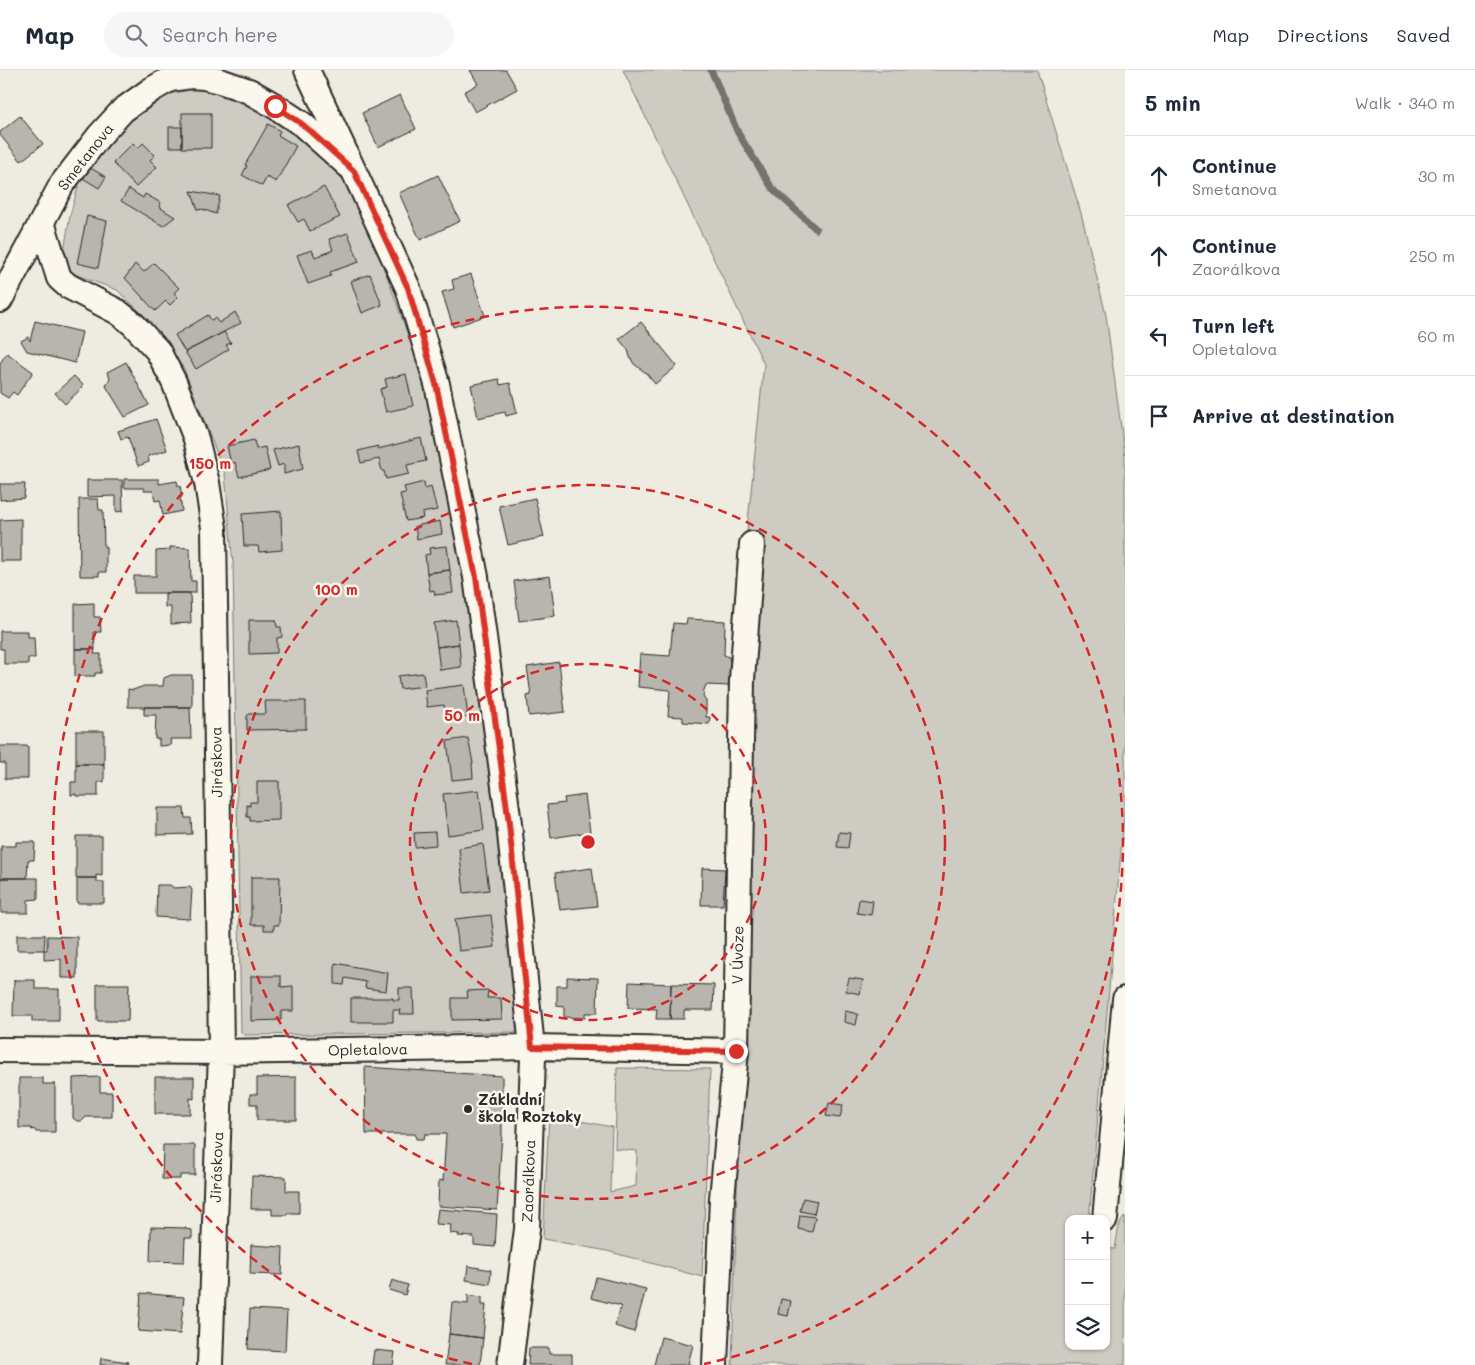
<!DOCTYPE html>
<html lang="en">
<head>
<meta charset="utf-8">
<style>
	body { margin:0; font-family:Mali,sans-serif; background:#f6f6f7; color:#1f2937 }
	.controls { position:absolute; right:15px; bottom:15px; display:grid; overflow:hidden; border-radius:10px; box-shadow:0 1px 4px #0004 }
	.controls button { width:45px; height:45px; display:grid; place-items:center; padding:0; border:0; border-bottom:1px solid #e0e1e3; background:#fff; color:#1f2937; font:25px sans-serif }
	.stop { position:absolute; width:15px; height:15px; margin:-11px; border:4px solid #d93025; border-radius:50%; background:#fff }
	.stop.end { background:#d93025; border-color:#fff; box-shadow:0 1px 5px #0008 }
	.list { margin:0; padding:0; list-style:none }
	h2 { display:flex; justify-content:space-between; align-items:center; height:65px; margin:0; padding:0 20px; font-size:21px }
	h2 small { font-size:16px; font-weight:400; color:#747a83 }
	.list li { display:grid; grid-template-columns:32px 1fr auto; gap:15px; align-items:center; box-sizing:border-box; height:80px; padding:0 20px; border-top:1px solid #e0e1e3 }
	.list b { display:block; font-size:19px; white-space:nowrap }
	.list p { margin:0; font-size:16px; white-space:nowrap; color:#747a83 }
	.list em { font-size:16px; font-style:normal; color:#747a83 }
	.icon { flex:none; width:28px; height:28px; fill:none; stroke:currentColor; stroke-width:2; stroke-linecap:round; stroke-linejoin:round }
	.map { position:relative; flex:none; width:1125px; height:1295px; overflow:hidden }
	header { display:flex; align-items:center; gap:30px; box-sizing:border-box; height:70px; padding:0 25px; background:#fff; border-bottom:1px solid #e0e1e3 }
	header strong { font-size:24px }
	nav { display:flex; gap:28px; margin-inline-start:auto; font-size:18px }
	.search { width:350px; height:45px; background:#f6f6f7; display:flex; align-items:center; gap:12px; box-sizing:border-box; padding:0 18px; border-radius:28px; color:#747a83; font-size:19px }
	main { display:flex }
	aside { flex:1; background:#fff }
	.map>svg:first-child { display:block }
</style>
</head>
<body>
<header>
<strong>Map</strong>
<div class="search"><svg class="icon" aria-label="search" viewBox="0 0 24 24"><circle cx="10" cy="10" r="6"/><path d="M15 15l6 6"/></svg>Search here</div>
<nav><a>Map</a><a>Directions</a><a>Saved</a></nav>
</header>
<main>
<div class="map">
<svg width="1125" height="1295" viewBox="0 0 1125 1295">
	<rect width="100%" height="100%" fill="#eeebe0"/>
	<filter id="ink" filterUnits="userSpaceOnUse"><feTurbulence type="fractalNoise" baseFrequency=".02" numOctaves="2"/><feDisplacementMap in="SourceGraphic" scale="10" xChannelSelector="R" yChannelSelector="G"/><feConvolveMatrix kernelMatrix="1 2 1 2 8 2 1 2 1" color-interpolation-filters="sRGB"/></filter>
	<g filter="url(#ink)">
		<!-- green -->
		<path fill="#cecbc2" stroke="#7c7b76" d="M623 0H1037L1081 143 1106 245 1125 387V735L1089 1149H1069V1276H1106V1178L1115 1179C1117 1168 1117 1155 1125 1146V1295H732L748 734 735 579 764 294Z
			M204 18 270 35 305 65 345 112 369 156 422 304 461 481 522 962 244 965 241 962 233 494 225 404 184 299 151 252 117 220 61 199 70 145 81 107 118 53 155 26Z
			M617 998 710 999 702 1207 607 1181 543 1169 549 1045 612 1057 610 1122 636 1116 637 1081 615 1079Z"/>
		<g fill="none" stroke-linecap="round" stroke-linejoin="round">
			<!-- stream -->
			<path stroke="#74726e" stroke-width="7" d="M711 0 738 63 772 118 816 159"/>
		</g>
		<!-- building -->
		<path fill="#b8b5ae" stroke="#2b2b2b" d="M470 0H506L517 19 475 42 464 22 478 14Z
			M400 25 416 59 378 77 362 43Z
			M182 43H211V78H182Z
			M20 46 43 74 21 91 0 65V62Z
			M268 54 280 61 278 65 296 76 276 112 267 107 262 116 242 105 247 96 245 95Z
			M169 57H182V77H169Z
			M133 73 138 78 143 73 155 85 150 90 157 97 136 117 113 93Z
			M87 96 106 107 99 118 81 107Z
			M438 105 460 151 420 170 399 123Z
			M324 117 340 147 310 161 304 149 298 152 288 135Z
			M129 119 143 128 145 124 161 133 159 137 175 147 163 156 121 131Z
			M191 121 220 126 216 144 202 139 198 140Z
			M87 146 107 151 98 198 77 193Z
			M348 163 359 192 330 202 331 206 308 214 297 185 312 180 315 187 333 180 329 169Z
			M154 193 179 218 174 223 178 227 170 235 166 231 155 241 125 208 135 194 144 202Z
			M370 204 382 235 362 243 351 211Z
			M471 204 485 246 453 257 442 222 454 219 452 210Z
			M235 242 241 253 185 282 175 265 208 245 211 250 215 248 219 253Z
			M35 251 82 262 75 293 27 281 21 271 28 267 30 271Z
			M641 252 677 296 655 314 646 303 634 294 630 287 628 280 619 269Z
			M224 262 231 273 226 275 229 279 196 299 185 282Z
			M7 283 33 302 17 325 13 322 8 328 0 323V293Z
			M126 292 149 335 125 347 106 316 110 308 107 302Z
			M406 304 413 336 386 342 380 319 387 317 385 309Z
			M74 306 84 316 65 334 55 323Z
			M499 309 500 315 510 313 517 343 506 346 505 342 478 348 471 315Z
			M156 349 167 380 148 386 149 392 138 396 128 367 121 369 118 361Z
			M421 368 426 391 407 395 409 404 386 409 384 401H382L379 389 361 393 358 381 378 376V379Z
			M254 370 256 379 265 377 270 400 239 407 235 392 231 394 227 376Z
			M299 374 303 399 284 404V394L278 396 273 380Z
			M124 409H159V414L177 411 178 416H180L182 427H180L182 441 163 445 160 430 155 431 153 421H144V418H124Z
			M87 410H122L123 441 116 442V426L87 427Z
			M424 412 425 419 431 417 437 440 422 443 423 448 406 451 400 424 406 423 404 417Z
			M0 414H25L24 428 0 430Z
			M535 428 544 467 508 475 499 436Z
			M79 429H98L99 440H103L104 477H106V502H99V506H80Z
			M281 441 282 480 259 482 258 476H244L242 444Z
			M21 449V491H0V450Z
			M440 451 442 464 417 469 415 456Z
			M447 476 450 500 427 503 425 485 430 484 429 478Z
			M170 477 190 478 191 511H196V523H134V506H156V481L170 480Z
			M450 500 453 523 435 525 434 520 430 521 427 503Z
			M550 506 555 546 519 551 514 511Z
			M165 523H190L191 553 171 554V537H165Z
			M94 533V547H100L101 562H94L95 579H75V534Z
			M687 549 725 551 724 585 729 587 730 592V616L706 615 704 620 703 627 706 631V647H710L709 654 683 652V647L668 646 670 620 638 617 640 584 670 586 673 553 686 554Z
			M249 550H276L277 557H281L282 567 277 568V583L249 584Z
			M456 550 459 574 437 577 434 553Z
			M0 561H28V567H34L35 588H28V594H4V579H0Z
			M459 574 461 597 440 600 437 577Z
			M75 579H95L94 584H101V603H95V606H75Z
			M559 592 565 642 529 646 527 626 531 625 527 597Z
			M423 603 425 616 400 619 398 606Z
			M171 605H192V637H128V619L133 620 144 616H163L164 608Z
			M464 615 468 647 446 650 444 635 427 637 425 620Z
			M265 631H306V659L247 660V646L249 644H266Z
			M144 637H190L191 669H170L171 675 159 676V669H155L156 645H144Z
			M76 661H104V694H76Z
			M468 668 473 693H472L473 708 452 710 447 671Z
			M0 676H28V709H5V693H0Z
			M76 694H104V712H98V726H76V724L71 725V712H76Z
			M257 711H279V750L250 751V747H247V735L250 736V732H257Z
			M479 720 484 760 448 765 443 724Z
			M585 725 590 762 551 768 547 735 565 733 564 728Z
			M157 738H184L185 748H191L192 764 157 765Z
			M435 762 436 775 415 777 414 763Z
			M839 762 850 763 848 778 837 777Z
			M76 766H102V806L96 805V808H76Z
			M16 772H35L34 790H28L27 808H1V776H16Z
			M483 774 489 820 464 823 459 778Z
			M592 798 597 836 560 840 555 803Z
			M702 798 725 799 723 835H701Z
			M251 807H280L279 855H274V860H264V855H251Z
			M1 808H38V829L28 830V843H1Z
			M77 808H97V812H104V833H77Z
			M157 815H170L174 818 190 817 192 820 190 849 156 847Z
			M859 829 873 831 871 845 857 843Z
			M491 845 495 877 459 881 455 849Z
			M17 865H45L44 880H17Z
			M47 866 77 867V908H61V889L44 890V880H47Z
			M335 893 388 903 386 921 365 918 366 912 345 908 344 915 335 914Z
			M251 906H281V917L293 916V941H281V950L251 951Z
			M567 907 598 908 597 943H585V948L564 947V937L557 936V916H567Z
			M849 908 863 910 860 924 846 921Z
			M14 910H35V919H59V951H32V946H13Z
			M629 912 671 914 670 949H656L657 939 628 938Z
			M97 914H129L128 951H97Z
			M671 914 714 915 713 940H684V949H670Z
			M399 918H413L414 944H399L400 940H393V952H351V928H393V930H399Z
			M488 920 487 928H501L502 949 452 950V928H468L467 921Z
			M845 941 858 944 856 955 844 952Z
			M365 997 502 1006V1064L497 1140 438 1136 439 1110 443 1111 446 1064H425L424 1069H416L415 1064H366Z
			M100 1007V1022H112V1047H86L82 1051H77L73 1048V1008Z
			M155 1007H194V1029L190 1028V1044H155Z
			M296 1007V1050H257V1034H250V1024H257V1008Z
			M19 1008H43V1014H55V1062H36L34 1059 32 1060 31 1058H19Z
			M829 1033 843 1035 840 1048 826 1046Z
			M163 1075H195V1105H180V1109H162Z
			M252 1106 286 1107V1121H299V1143H287V1145H272V1139H251Z
			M803 1128 817 1131 814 1144 800 1141Z
			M438 1139 497 1144 495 1177 474 1175V1167L458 1166 459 1164 450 1163 451 1155 436 1154Z
			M800 1145 815 1147 812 1162 798 1159Z
			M151 1157 186 1158 185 1159 192 1160V1168H185L184 1192 150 1191Z
			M251 1175 283 1177 282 1205 250 1204Z
			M468 1196 491 1200 490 1214 466 1210Z
			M596 1207 646 1219 634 1262 615 1256 621 1236 591 1228Z
			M392 1210 408 1215 405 1225 389 1220Z
			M141 1223 184 1227 180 1264 138 1261Z
			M468 1225 482 1227V1235H486L483 1268 449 1264 452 1232 468 1234Z
			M781 1229 791 1231 788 1246 778 1244Z
			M250 1239 287 1241 285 1281 248 1279Z
			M449 1264 483 1268 480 1295H445Z
			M661 1267 693 1275 688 1294 692 1295H654Z
			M529 1278H549V1284H572V1295H528Z
			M374 1280 395 1282 393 1295H372Z
			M101 1288 128 1292 127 1295H100Z"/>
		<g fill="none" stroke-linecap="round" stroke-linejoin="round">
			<defs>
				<path id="street" d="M307 0 408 218 437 314 476 507 509 754 533 987 527 1159 510 1295
					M42 152 59 208 68 216 118 242 133 254 158 281 174 312 196 369 207 413 214 458 221 982 210 1295
					M0 230 62 114 99 66 123 40 151 20 170 9 191 6 204 7 220 11 249 21 275 36 302 54 349 96
					M0 980 221 982 533 977 736 981
					M1105 1149 1125 929
					M715 1295 722 1128 736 981 742 610 752 474"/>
			</defs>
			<!-- street casing -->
			<use href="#street" stroke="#2b2b2b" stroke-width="28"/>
			<!-- street -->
			<use href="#street" stroke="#fbf7ec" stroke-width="24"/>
		</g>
	</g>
	<g fill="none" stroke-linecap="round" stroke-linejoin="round" filter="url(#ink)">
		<!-- route -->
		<path stroke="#d93025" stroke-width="6" d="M275 36 302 54 354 101 408 218 436 314 476 507 509 754 532 977 736 981"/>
	</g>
	<!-- distance rings -->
	<g fill="none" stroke="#d62828" stroke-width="2.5" stroke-dasharray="9 6">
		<circle cx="588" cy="772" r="178"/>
		<circle cx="588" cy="772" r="357"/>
		<path d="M472 1294A535 535 0 1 1 704 1294"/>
	</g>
	<!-- markers -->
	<circle fill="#2b2b2b" stroke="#fbf7ec" stroke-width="2" cx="468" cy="1039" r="5"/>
	<g text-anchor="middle" stroke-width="5" stroke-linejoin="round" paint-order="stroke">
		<!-- street labels -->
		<g font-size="15" fill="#2b2b2b" stroke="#fbf7ec">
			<text transform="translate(86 87) rotate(-52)" y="5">Smetanova</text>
			<text transform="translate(217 692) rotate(-91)" y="5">Jiráskova</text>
			<text transform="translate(738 885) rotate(-89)" y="5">V Úvoze</text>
			<text transform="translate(368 980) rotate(-1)" y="5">Opletalova</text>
			<text transform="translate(217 1097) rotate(-88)" y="5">Jiráskova</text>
			<text transform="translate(529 1111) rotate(-88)" y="5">Zaorálkova</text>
		</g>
		<!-- poi labels -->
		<g font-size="15" font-weight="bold" fill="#2b2b2b" stroke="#fbf7ec" text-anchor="start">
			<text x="478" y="1035">Základní<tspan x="478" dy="17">škola Roztoky</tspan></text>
		</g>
	</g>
	<circle cx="588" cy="772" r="8" fill="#d62828" stroke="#fbf7ec" stroke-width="2.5"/>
	<g font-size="15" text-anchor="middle" font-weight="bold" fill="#d62828" stroke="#fbf7ec" stroke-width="5" stroke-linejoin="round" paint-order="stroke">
		<text x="210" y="399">150 m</text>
		<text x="336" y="525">100 m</text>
		<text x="462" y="651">50 m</text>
	</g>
</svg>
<div class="controls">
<button>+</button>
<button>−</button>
<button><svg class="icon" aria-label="layers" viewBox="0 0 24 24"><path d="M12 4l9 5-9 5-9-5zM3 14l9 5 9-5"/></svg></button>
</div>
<div class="stop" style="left:275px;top:36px"></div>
<div class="stop end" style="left:736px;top:981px"></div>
</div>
<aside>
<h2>5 min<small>Walk · 340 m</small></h2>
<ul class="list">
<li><svg class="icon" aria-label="ahead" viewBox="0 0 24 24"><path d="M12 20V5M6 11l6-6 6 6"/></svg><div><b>Continue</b><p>Smetanova</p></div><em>30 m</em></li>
<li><svg class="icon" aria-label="ahead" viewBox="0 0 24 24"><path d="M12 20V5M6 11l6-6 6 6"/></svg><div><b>Continue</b><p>Zaorálkova</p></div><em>250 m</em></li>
<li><svg class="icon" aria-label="left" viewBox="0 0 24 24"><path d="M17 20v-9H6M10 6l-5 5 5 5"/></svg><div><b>Turn left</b><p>Opletalova</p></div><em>60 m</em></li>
<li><svg class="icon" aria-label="arrive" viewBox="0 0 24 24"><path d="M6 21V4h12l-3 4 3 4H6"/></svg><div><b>Arrive at destination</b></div></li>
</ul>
</aside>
</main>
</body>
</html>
